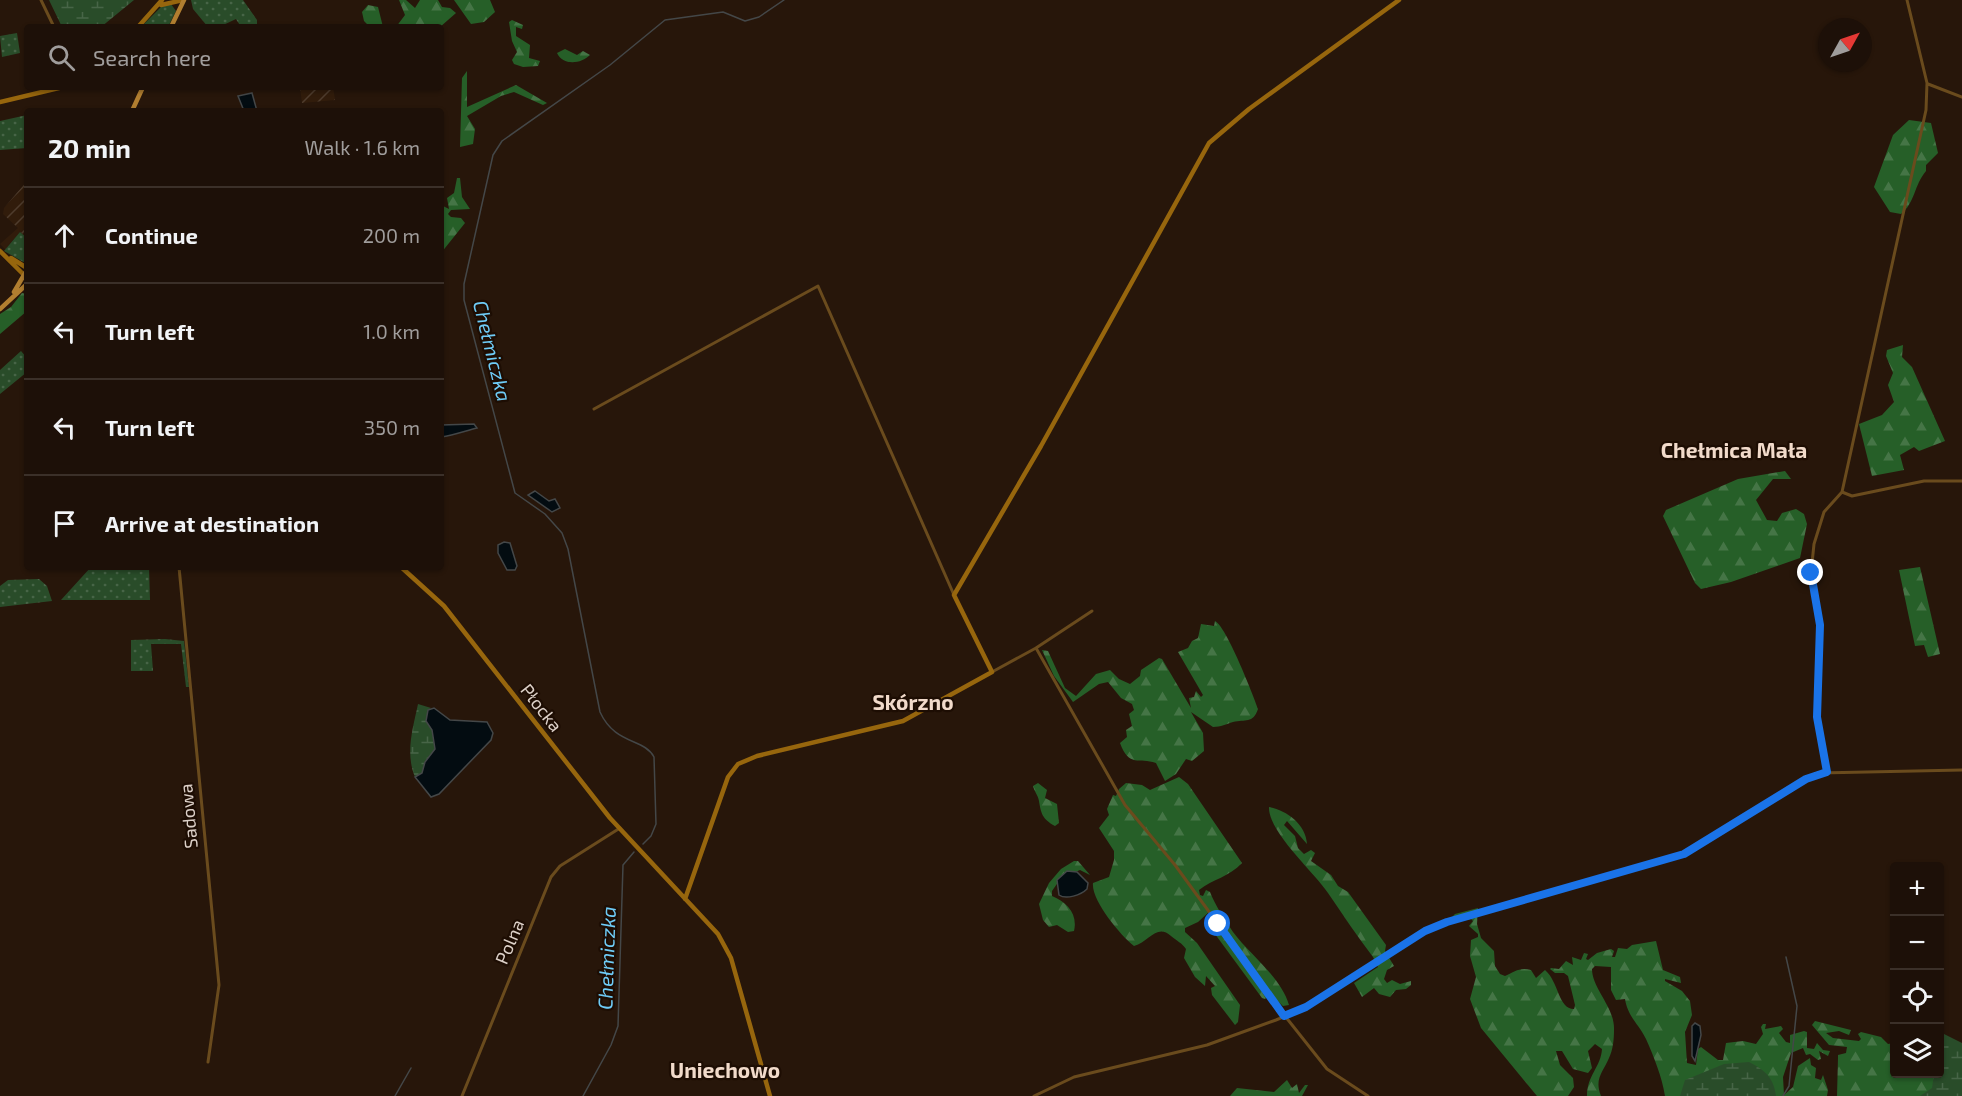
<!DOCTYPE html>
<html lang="en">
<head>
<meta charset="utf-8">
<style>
	body { margin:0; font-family:"Exo 2",sans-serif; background:#251912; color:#f1f3f6 }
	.controls { position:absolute; right:18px; bottom:18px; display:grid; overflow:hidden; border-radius:6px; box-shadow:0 2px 4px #0004 }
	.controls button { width:54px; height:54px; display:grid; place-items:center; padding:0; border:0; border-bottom:2px solid #3b3029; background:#1d1008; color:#f1f3f6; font:30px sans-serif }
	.compass { position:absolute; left:1818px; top:18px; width:54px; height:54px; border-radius:50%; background:#1d1008; box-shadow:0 2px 4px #0004; rotate:50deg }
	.stop { position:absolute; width:18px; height:18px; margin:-14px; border:4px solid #1a73e8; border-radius:50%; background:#fff }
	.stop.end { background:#1a73e8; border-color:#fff; box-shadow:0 2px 6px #0008 }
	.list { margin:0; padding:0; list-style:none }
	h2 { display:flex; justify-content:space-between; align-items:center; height:78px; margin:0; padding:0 24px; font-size:26px }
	h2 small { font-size:20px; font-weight:400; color:#a09d9c }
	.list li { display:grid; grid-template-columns:39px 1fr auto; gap:18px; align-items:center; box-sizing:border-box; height:96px; padding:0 24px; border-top:2px solid #3b3029 }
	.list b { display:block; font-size:22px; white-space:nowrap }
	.list em { font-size:20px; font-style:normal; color:#a09d9c }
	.icon { flex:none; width:33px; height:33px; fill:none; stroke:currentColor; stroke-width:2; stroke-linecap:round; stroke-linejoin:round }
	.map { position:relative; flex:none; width:1962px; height:1096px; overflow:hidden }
	.search { position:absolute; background:#1d1008; box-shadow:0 2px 4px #0004; left:24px; top:24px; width:420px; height:66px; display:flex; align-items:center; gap:15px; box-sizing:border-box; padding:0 21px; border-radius:6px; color:#a09d9c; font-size:22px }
	.panel { position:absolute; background:#1d1008; box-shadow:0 2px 4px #0004; left:24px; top:108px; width:420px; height:462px; border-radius:6px }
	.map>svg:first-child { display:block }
</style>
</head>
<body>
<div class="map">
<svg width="1962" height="1096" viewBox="0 0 1962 1096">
	<defs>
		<pattern id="industrial-furrows" width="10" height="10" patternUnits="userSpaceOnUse" patternTransform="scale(1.5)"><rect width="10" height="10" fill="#311c0b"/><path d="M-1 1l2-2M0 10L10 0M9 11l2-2" fill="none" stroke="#4e3c2d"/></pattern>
		<pattern id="grass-dots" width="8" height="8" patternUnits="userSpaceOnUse" patternTransform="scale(1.5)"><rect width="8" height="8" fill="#294c29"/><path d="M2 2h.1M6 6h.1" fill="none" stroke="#476547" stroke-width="1.8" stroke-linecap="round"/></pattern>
		<pattern id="forest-firs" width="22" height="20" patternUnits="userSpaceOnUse" patternTransform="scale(1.5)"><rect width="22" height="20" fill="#265f28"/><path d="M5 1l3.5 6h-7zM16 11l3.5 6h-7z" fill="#457546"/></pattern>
		<pattern id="wetland-marsh" width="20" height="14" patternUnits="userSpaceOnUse" patternTransform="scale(1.5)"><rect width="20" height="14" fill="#294c29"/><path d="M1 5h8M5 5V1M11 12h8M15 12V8" fill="none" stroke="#476547"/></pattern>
	</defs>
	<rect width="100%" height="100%" fill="#27160a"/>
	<!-- industrial -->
	<path fill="url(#industrial-furrows)" d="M300 87H333L335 100 302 103Z
		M27 181V238L20 232 5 249 0 244 18 228 3 214 4 208Z"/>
	<!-- grass -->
	<path fill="url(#grass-dots)" d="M191 0H243L257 20V26L241 27 236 19 219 27H208L193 9Z
		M171 4 176 11 168 27H141L163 5Z
		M17 33 20 53 2 57 0 36Z
		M27 115V148L0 150V121Z
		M20 232 27 238V264L4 251Z
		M21 351 27 358V372L0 394V370Z
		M91 567H149L150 600H61Z
		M39 579 47 586 52 601 0 607V586L8 580Z
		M165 639 184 641 189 687H186L181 644H151L153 671H131V640Z"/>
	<!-- forest -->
	<path fill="url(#forest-firs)" d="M399 0H406L415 8 420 0H438L442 7 450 8 456 13 440 27H396L405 15Z
		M454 0H490L495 12 484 22 471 24Z
		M368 5 378 7 383 27H370L364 21 362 12Z
		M512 20 523 25 522 29 516 27V36L530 45 529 58 540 61 538 66 523 67 514 64 512 60 517 52 512 41 509 22Z
		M565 49 577 55 583 51 590 55C581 64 563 66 557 53Z
		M467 71V107L516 85 547 103 543 105 514 92 501 96 467 116 475 129 473 144 460 147 462 78Z
		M1909 120 1931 123 1938 153 1926 165V171C1914 185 1915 203 1901 214L1890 212 1874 187 1893 135Z
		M457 178H460L462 197 470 209 451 210 448 214 451 217 461 218 465 223 441 253V205L449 209 447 198 454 193Z
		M22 293 27 294V311L0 334V314L11 307Z
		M1903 345 1902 357 1912 367 1945 441 1919 451 1914 447 1900 455 1904 470 1872 476 1859 424 1882 415 1894 402 1888 385 1893 373 1886 356 1887 350Z
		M1785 471 1791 479H1773L1756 500 1767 520 1777 521 1782 513 1796 509 1804 514 1807 524 1800 558 1731 582 1701 589 1695 583 1663 516 1666 510 1738 479Z
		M1920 567 1940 654 1928 657 1924 645 1915 646 1899 570Z
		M1215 621C1226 626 1253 694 1258 709 1253 724 1245 719 1233 722 1226 724 1221 727 1213 727L1191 712 1203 733 1204 751 1192 761 1186 759 1176 774 1165 781 1156 763C1139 757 1129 768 1120 743L1127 737 1126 730 1132 726 1129 714 1134 710 1132 704 1121 698 1108 682 1099 684 1073 702 1054 676 1042 650 1048 651 1065 688 1076 696 1096 674 1110 670 1119 679 1130 684 1140 676 1141 670 1159 658 1162 659 1191 708 1189 698 1194 697 1196 691 1201 697 1203 695 1178 652 1188 648 1192 641 1198 638 1201 624 1214 626Z
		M1179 777 1188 784 1242 863C1229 877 1213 879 1199 890L1200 895 1203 896 1206 890 1210 892C1215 905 1225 920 1233 932 1250 955 1281 977 1289 1005L1283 1006 1270 994 1265 999 1262 998 1215 934 1216 928 1232 947H1237L1217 917 1210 911 1198 922 1185 928V932L1197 943 1240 1005 1238 1022 1235 1025 1212 995 1211 988 1215 986 1206 976 1205 986 1195 977 1184 958 1186 949C1182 943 1177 941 1171 936 1157 923 1149 942 1134 946 1120 935 1091 900 1093 883L1109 877 1114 860V851L1099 828 1109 815 1107 809 1113 795 1116 796 1119 789 1126 783 1142 785 1150 790Z
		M1038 783 1047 790 1045 798 1057 804 1059 823 1055 826C1042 819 1041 813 1039 801 1038 795 1034 791 1033 786Z
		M1269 807C1286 810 1306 824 1307 844L1287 821 1284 825 1295 836 1298 848 1304 854 1311 850 1315 853 1311 861 1331 875 1338 886 1348 892 1386 945 1385 951 1394 966 1387 970 1384 979 1387 983 1392 980 1400 984 1411 981V985L1406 989 1396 990 1390 997 1379 994 1374 988 1362 997 1354 983 1378 967 1373 957C1357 936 1343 915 1328 893 1314 872 1268 832 1269 807Z
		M1074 861H1078L1090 875 1080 870 1061 878 1052 891V896C1067 902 1078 914 1074 931L1068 932 1057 925 1049 927 1043 920 1039 904 1049 883 1061 869Z
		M1478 908 1477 924 1481 938 1494 951 1495 966 1500 974 1505 976C1515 972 1519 967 1531 970L1536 978 1545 970C1559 982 1558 1009 1574 1009L1575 1005 1568 976 1564 973H1555L1550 969 1551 968 1559 969 1566 961 1573 965 1572 957 1581 960 1584 953 1588 954 1586 959 1588 960 1597 953 1611 949 1614 951 1612 957H1615L1618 948 1627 949 1632 945 1656 941 1663 970 1680 977 1681 983 1665 979V981L1682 991 1690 1001 1692 1015 1685 1032 1687 1063 1696 1065 1698 1049 1701 1047 1718 1060H1723L1726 1043 1743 1041 1756 1044 1763 1034 1761 1027 1763 1024H1766L1765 1029 1781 1026 1783 1029 1779 1033 1786 1042 1790 1043V1035L1804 1031 1807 1032V1048L1814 1049 1817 1043 1823 1050 1830 1051 1828 1056 1819 1051 1821 1059 1818 1060 1810 1054 1806 1055 1803 1048 1791 1053 1783 1077 1784 1095 1793 1087 1798 1066 1810 1058 1811 1065 1816 1068 1815 1078 1821 1080 1823 1075 1828 1090 1827 1096H1665C1662 1077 1654 1057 1646 1039 1638 1023 1628 1017 1625 999L1616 1000 1611 990V967L1595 966 1592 969C1592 989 1615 1007 1614 1030 1614 1039 1613 1050 1609 1058 1603 1072 1594 1079 1601 1096H1587C1587 1075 1601 1067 1602 1049L1595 1044 1588 1051 1592 1068 1588 1073 1573 1069 1562 1051H1556L1560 1065 1573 1078 1574 1087 1568 1096H1537L1481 1028 1470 999 1476 977 1470 956 1471 940 1478 937V934L1469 926 1473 921 1471 919 1456 922 1451 918 1455 914Z
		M1815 1021 1851 1030 1849 1035 1839 1031 1826 1033 1833 1038 1859 1041 1861 1039 1858 1034 1861 1032 1881 1037 1888 1044 1894 1043V1074H1940L1948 1096H1837L1838 1058V1055L1846 1053 1847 1047 1829 1045 1812 1025Z
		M1287 1080 1292 1088 1297 1084 1299 1093 1305 1085H1308L1302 1096H1230L1237 1088 1274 1092Z"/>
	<!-- wetland -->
	<path fill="url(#wetland-marsh)" d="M49 0H134L101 27H62Z
		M418 704 431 708 428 710 487 743 448 782 415 777C405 753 413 728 418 704Z
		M1940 1032 1962 1043V1096H1920L1932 1088 1934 1074H1940Z
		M1749 1062C1765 1070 1774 1078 1776 1096H1680L1685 1080 1724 1064Z"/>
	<!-- water -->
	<path fill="#030c11" stroke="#444748" stroke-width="1.5" d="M252 93 257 111H244L238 96Z
		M474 424 477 428C465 431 454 435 441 437V425Z
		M535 491 549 501 555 499 560 508 552 512 528 495Z
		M504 542 510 543 517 566 515 570H507L498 553V545Z
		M434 708 450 720 487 722 493 733 491 740 439 794 431 797 415 777 422 773 425 762 435 749 432 730 426 721 428 710Z
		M1067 871 1077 872 1088 883 1087 889C1081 895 1066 900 1059 895L1057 880Z
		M1695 1023 1700 1026 1701 1035 1695 1061 1692 1056V1026Z"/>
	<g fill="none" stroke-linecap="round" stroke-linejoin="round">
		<!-- stream -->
		<path stroke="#444748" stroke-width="1.5" d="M643 844 651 836 656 824 654 757C644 738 615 745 600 712L568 549 562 533 545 514 515 493 464 300V284L493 155 502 141 610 65 665 20 723 12 745 21 759 17 784 0
			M395 1096 411 1068
			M583 1096 611 1045 618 1026 623 865 634 852
			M1783 1096 1789 1086 1797 1006 1786 957"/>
		<!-- street -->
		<path stroke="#6a4b1d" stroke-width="3" d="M41 0 54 27
			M1928 84 1962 97
			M594 409 818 286 954 595
			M1842 492 1852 496 1924 481H1962
			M179 567 219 985 208 1062
			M1036 648 1092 611
			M992 672 1036 648 1125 805 1175 865 1285 1016 1327 1069 1368 1096
			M1827 772 1817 717 1820 625 1811 573 1814 544 1824 512 1842 492 1926 110 1927 83 1907 0
			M462 1096 551 877 560 866 620 828
			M1034 1096 1074 1077 1207 1045 1276 1020 1307 1007 1425 931 1447 922 1684 854 1819 773 1962 770"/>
		<!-- secondary -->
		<path stroke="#97660d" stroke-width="4.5" d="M161 5 183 0
			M138 27 162 0
			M0 102 63 87
			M0 251 24 275
			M11 258 27 268
			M401 567 444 606 610 818 718 934 731 958 770 1096
			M685 899 728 777 738 764 757 756 903 721 992 672 954 595 1041 446 1209 143 1249 109 1399 0"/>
		<!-- primary -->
		<path stroke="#b17e30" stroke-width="4.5" d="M171 27 184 0
			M132 111 143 87
			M27 270 24 275 27 281
			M14 292 24 275
			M0 309 27 284"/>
	</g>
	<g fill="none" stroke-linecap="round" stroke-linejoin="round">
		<!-- route -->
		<path stroke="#1a73e8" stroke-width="8" d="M1218 924 1284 1016 1306 1007 1425 931 1447 922 1684 854 1806 779 1827 772 1817 717 1820 625 1811 573"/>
	</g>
	<g text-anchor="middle" stroke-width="4.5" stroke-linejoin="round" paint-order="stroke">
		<!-- street labels -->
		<g font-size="18" fill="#dcd0c8" stroke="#1d0d03">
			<text transform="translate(541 708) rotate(52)" y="6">Płocka</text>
			<text transform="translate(189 816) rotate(-95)" y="6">Sadowa</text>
			<text transform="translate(510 942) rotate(-67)" y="6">Polna</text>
		</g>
		<!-- water labels -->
		<g font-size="20" font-style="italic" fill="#6fccf7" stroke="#1d0d03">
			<text transform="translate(492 351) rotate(76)" y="7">Chełmiczka</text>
			<text transform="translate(607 958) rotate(-88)" y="7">Chełmiczka</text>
		</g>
		<!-- quarter labels -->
		<g font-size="21" font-weight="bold" fill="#f1daca" stroke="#1d0d03">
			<text x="1734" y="458">Chełmica Mała</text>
			<text x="913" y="710">Skórzno</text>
			<text x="725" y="1078">Uniechowo</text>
		</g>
	</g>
</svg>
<div class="controls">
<button>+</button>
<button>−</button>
<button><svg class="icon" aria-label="locate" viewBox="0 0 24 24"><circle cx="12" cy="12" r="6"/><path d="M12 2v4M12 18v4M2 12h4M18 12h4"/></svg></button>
<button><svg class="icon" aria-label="layers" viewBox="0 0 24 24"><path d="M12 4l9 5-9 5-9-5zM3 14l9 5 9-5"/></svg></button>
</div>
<svg class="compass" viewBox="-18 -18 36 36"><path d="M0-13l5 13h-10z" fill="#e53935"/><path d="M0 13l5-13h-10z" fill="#a09d9c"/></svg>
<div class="stop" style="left:1218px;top:924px"></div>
<div class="stop end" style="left:1811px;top:573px"></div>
<div class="search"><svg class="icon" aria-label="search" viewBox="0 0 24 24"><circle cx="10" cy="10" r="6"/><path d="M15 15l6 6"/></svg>Search here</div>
<section class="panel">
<h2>20 min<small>Walk · 1.6 km</small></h2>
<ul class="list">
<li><svg class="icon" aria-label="ahead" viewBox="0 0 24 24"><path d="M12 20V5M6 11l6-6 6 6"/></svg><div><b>Continue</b></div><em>200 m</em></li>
<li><svg class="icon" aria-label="left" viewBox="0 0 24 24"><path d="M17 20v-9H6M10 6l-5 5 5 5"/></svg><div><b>Turn left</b></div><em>1.0 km</em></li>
<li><svg class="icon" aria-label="left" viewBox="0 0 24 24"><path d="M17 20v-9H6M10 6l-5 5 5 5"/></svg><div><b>Turn left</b></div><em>350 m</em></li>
<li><svg class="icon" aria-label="arrive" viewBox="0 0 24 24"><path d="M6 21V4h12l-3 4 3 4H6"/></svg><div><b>Arrive at destination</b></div></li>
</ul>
</section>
</div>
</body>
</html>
